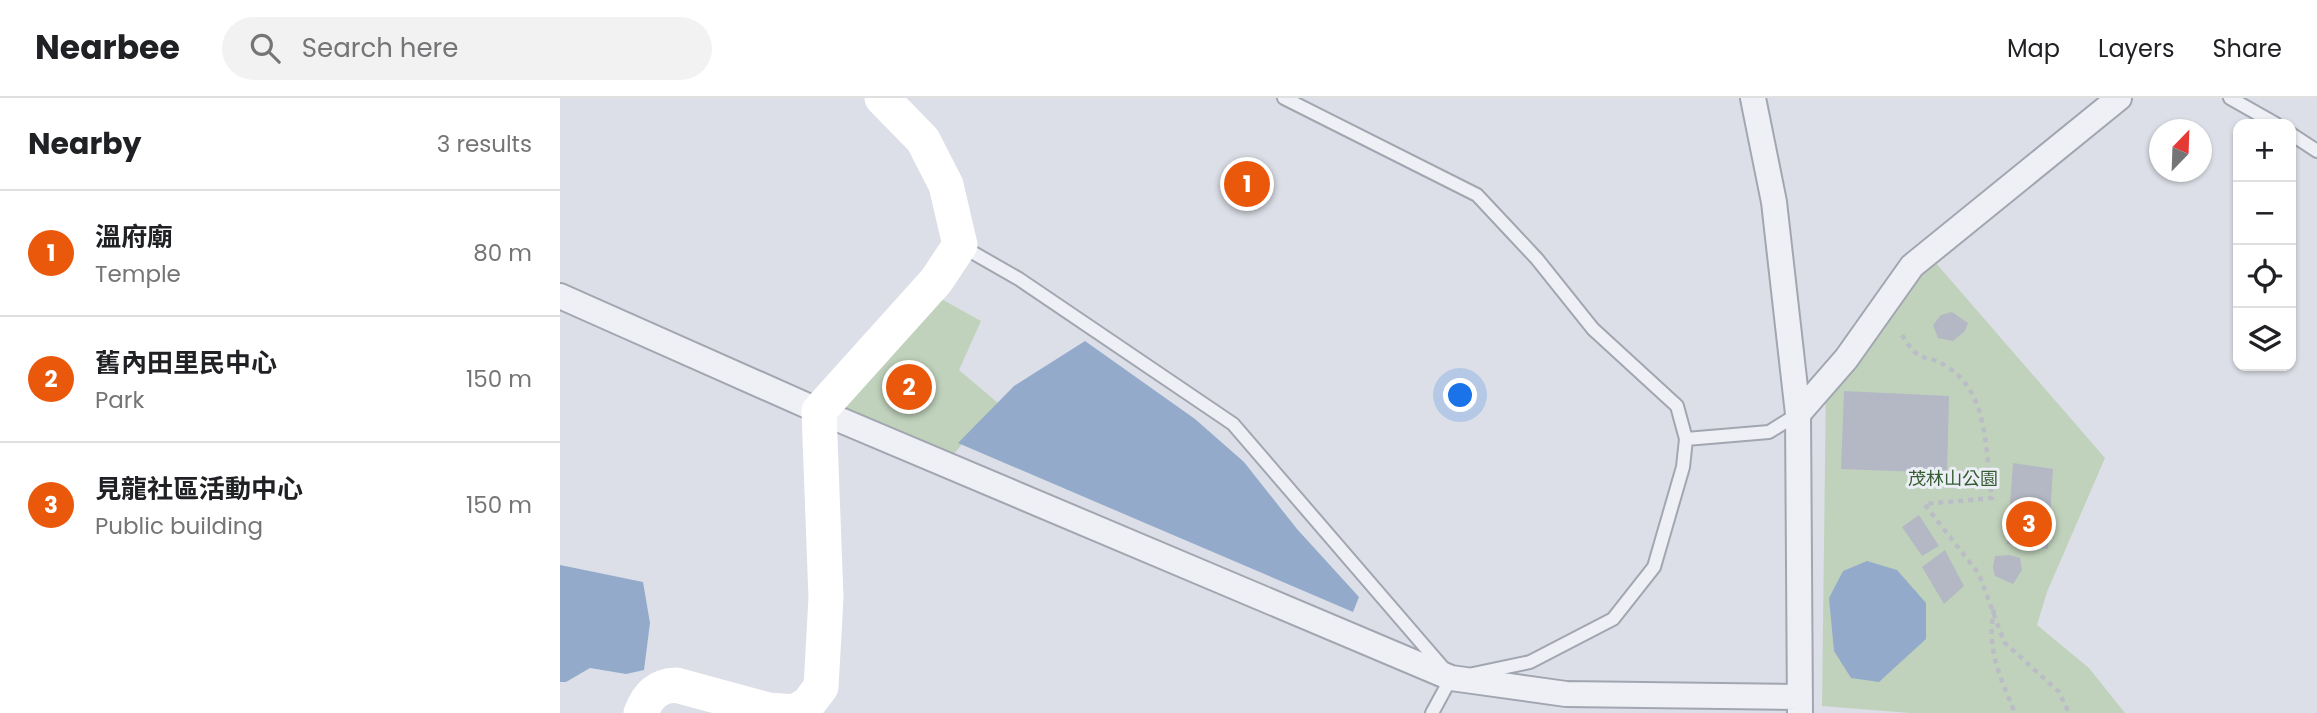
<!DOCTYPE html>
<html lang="en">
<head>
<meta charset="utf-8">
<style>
	body { margin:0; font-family:Poppins,"Noto Sans TC",sans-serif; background:#f2f2f2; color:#202124 }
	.controls { position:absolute; right:21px; top:21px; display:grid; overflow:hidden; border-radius:14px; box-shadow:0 2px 5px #0004 }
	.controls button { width:63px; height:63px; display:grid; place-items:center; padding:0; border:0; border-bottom:2px solid #e0e0e0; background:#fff; color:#202124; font:35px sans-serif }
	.compass { position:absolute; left:1589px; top:21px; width:63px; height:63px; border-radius:50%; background:#fff; box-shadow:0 2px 5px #0004; rotate:23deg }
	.you { position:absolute; left:901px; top:298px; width:24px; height:24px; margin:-18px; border:5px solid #fff; border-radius:50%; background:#1a73e8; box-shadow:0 0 0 10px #1a73e833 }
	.badge { display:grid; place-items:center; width:46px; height:46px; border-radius:50%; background:#ea580c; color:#fff; font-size:23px; font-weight:700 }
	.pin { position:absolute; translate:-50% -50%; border:4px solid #fff; box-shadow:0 2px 7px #0006 }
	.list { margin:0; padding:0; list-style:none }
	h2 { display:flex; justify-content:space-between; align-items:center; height:91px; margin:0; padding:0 28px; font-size:30px }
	h2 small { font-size:23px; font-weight:400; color:#757577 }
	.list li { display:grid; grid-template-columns:46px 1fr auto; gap:21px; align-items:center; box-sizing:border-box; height:126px; padding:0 28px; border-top:2px solid #e0e0e0 }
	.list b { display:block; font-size:26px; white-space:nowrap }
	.list p { margin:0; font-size:23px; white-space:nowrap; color:#757577 }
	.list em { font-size:23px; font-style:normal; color:#757577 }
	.icon { flex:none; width:38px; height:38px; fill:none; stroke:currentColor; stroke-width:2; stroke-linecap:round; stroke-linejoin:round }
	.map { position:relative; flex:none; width:1757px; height:615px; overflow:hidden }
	header { display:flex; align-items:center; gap:42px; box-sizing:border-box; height:98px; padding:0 35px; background:#fff; border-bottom:2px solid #e0e0e0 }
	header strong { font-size:33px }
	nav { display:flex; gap:38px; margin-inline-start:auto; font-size:24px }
	.search { width:490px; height:63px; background:#f2f2f2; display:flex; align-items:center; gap:18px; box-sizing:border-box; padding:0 24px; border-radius:38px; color:#757577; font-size:26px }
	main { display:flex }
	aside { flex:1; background:#fff }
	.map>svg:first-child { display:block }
</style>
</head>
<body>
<header>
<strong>Nearbee</strong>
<div class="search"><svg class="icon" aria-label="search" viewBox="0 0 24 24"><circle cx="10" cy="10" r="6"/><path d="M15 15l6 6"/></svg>Search here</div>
<nav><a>Map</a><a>Layers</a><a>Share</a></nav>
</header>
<main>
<aside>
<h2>Nearby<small>3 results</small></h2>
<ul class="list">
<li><span class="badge">1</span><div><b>溫府廟</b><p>Temple</p></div><em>80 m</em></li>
<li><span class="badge">2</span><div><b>舊內田里民中心</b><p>Park</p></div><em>150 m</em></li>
<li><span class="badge">3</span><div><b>見龍社區活動中心</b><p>Public building</p></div><em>150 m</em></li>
</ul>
</aside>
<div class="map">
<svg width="1757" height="615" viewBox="0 0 1757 615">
	<rect width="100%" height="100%" fill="#dcdfe7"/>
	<!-- green -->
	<path fill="#c0d2bc" d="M1375 164 1545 360 1487 494 1477 527 1529 570 1565 615H1350L1262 608 1266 284 1350 183Z
		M367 193 421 223 399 272 438 305 385 366 259 313Z"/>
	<!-- water -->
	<path fill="#93aacb" d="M525 243 635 321 684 364 737 431 799 499 793 514 398 345 454 288Z
		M1307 463 1337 472 1366 505V541L1319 584 1291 580 1274 553 1269 500 1283 473Z
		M0 467 83 484 90 525 84 572 66 576 30 570 6 584H0Z"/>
	<!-- building -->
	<path fill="#b3b8c4" d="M672 68 709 87 702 102 665 85Z
		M1392 214 1408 225 1405 233 1393 243 1378 240 1373 227 1381 217Z
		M1284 293 1389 298 1387 375 1281 371Z
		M1453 365 1493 371 1488 451 1447 446Z
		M1359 417 1379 448 1362 458 1342 429Z
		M1385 452 1404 488 1384 506 1362 469Z
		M1449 457 1460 460 1462 472 1453 486 1435 478 1433 469 1435 458Z"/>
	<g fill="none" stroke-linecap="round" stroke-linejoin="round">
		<defs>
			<path id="lane" d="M724 0 917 97 977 161 1033 231 1117 308 1126 341 1123 369 1094 469 1053 521 970 564 913 576
				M1670 0 1716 26
				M1731 36 1757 53
				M403 149 459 181 673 326 884 571
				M1126 341 1209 334 1238 316
				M872 615 891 580 895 579"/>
			<path id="street" d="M1193 0 1214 104 1238 316 1240 615
				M0 198 259 313 891 580 1006 596 1240 599
				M1238 316 1286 261 1352 168 1559 0"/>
		</defs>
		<!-- lane casing -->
		<use href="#lane" stroke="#a1a6b1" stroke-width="16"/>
		<!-- street casing -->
		<use href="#street" stroke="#a1a6b1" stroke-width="28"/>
		<!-- path -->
		<path stroke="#babdc6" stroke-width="4.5" stroke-dasharray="5 5" stroke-linecap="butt" d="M1342 237C1361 269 1365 253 1389 270 1430 297 1425 357 1432 400L1364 406
			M1365 407 1419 476 1444 544 1499 594 1509 615
			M1434 511C1426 552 1440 578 1455 615"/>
		<!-- lane -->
		<use href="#lane" stroke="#eff0f5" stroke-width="12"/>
		<!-- street -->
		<use href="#street" stroke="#eff0f5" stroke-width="24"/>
		<!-- secondary -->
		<path stroke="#fff" stroke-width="35" d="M81 615C88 597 97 588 116 587L208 612 235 614 248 606 261 589 266 500 259 313 376 183 400 147 386 87 363 42 322 0"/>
	</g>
	<g text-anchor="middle" stroke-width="6" stroke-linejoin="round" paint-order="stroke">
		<!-- park labels -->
		<g font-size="18" fill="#355b31" stroke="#ebeef5">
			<text x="1393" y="387">茂林山公園</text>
		</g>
	</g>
</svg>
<div class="controls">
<button>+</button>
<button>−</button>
<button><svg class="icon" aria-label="locate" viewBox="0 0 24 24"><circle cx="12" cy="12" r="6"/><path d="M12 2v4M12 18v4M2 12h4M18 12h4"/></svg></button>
<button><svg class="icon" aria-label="layers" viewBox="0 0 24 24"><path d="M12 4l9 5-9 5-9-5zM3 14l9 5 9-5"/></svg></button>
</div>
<svg class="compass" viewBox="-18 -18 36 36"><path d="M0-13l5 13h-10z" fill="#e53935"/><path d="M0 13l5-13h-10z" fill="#757577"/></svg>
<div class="you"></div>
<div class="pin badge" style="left:687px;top:86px">1</div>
<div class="pin badge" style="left:349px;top:289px">2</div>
<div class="pin badge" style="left:1469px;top:426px">3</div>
</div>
</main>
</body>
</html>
